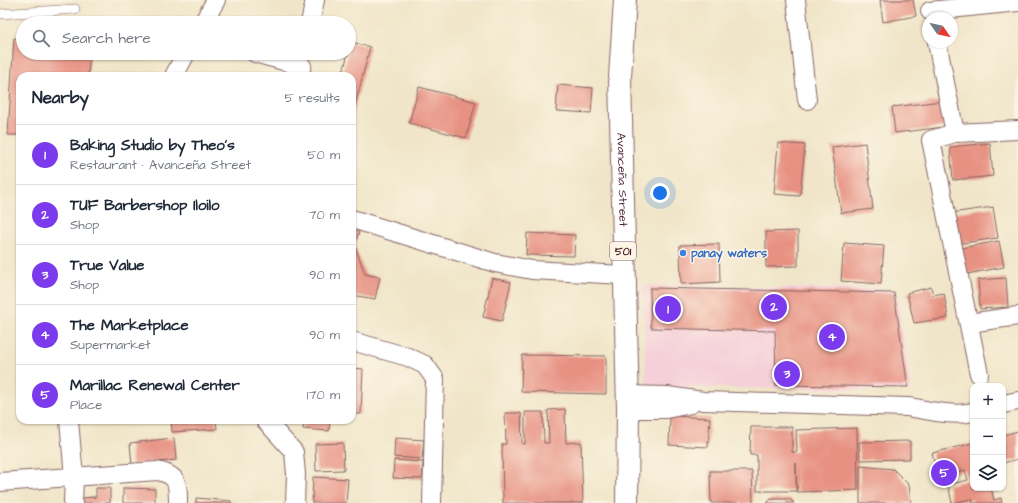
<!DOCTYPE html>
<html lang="en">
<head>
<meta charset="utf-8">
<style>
	body { margin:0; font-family:"Architects Daughter",sans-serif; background:#f2f2f3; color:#1f2937 }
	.controls { position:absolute; right:12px; bottom:12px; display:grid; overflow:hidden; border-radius:8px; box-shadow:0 1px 3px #0004 }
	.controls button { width:36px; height:36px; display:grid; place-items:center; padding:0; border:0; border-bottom:1px solid #e0e1e3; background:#fff; color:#1f2937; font:20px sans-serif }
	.compass { position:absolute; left:922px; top:12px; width:36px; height:36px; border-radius:50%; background:#fff; box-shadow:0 1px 3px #0004; rotate:124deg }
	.you { position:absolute; left:660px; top:193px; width:14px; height:14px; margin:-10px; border:3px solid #fff; border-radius:50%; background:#1a73e8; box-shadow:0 0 0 6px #1a73e833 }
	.badge { display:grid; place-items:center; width:26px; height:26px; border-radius:50%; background:#7c3aed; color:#fff; font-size:13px; font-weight:700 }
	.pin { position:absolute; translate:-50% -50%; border:2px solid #fff; box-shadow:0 1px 4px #0006 }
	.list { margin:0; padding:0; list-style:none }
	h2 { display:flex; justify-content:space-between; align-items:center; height:52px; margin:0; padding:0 16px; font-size:17px }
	h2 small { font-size:13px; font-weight:400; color:#747a83 }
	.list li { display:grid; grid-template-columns:26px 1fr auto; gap:12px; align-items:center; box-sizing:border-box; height:60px; padding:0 16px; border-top:1px solid #e0e1e3 }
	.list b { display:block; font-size:15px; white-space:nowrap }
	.list p { margin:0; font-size:13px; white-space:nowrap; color:#747a83 }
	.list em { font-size:13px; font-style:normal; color:#747a83 }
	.icon { flex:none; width:22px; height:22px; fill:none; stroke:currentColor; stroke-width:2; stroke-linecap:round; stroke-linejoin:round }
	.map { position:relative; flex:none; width:1018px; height:503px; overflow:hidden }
	.search { position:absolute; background:#fff; box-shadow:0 1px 3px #0004; left:16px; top:16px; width:340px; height:44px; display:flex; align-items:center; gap:10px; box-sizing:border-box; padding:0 14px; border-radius:22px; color:#747a83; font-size:15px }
	.panel { position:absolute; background:#fff; box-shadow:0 1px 3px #0004; left:16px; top:72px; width:340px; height:352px; border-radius:12px }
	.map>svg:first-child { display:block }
</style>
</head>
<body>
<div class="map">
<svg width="1018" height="503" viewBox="0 0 1018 503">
	<rect width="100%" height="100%" fill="#fcf5e5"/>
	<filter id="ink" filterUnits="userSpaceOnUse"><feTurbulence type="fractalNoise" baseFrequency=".025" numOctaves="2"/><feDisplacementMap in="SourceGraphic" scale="8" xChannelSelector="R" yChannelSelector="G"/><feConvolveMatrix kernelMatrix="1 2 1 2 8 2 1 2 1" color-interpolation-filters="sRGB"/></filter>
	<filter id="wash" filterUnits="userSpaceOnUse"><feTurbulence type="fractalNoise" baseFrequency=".012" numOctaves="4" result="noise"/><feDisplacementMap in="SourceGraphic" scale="16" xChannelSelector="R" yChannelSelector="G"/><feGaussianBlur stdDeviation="0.9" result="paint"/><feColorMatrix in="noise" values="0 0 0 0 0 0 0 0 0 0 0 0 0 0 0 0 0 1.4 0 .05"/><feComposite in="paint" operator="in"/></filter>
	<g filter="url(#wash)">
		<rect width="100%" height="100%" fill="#f0e5c8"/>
		<!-- built -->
		<path fill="#f5cfd9" d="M643 285 896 290 911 390 646 387Z"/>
		<g id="blocks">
			<!-- building -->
			<path fill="#e79182" d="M880 0H913L916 16 883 22Z
				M14 38 23 39V53H90L88 76H20V135H8Z
				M351 42 370 47 353 114 352 76H342Z
				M558 85 593 88 591 113 556 111Z
				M419 87 476 102 466 138 409 123Z
				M942 101 944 127 895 133 892 107Z
				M778 143 805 145 800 196 774 194Z
				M865 143 873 209 841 213 832 147Z
				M990 143 993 176 953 180 950 147Z
				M993 207 998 238 956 244 951 213Z
				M352 225 360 227 355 246 365 274 380 277 375 299 352 295Z
				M798 231V266L766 267V232Z
				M527 233 575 235 574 256 526 255Z
				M999 241 1004 267 967 274 961 248Z
				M844 243 884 246 881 284 841 281Z
				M719 244 720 282 681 284 680 245Z
				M492 278 511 282 502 321 483 317Z
				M1006 278 1008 307 980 309 978 280Z
				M931 287 933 295 944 293 948 318 914 323 907 293Z
				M650 288 894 293 908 387 776 385 775 331 651 328Z
				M522 355 606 356V394L521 392Z
				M352 368 363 369 361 414H352Z
				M565 409 566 443 581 442 583 503H503L502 444H506L505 413H521L522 444H525V412H543L544 443H549L548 410Z
				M670 416 710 418 708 447 669 445Z
				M171 420H216L217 429 172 432Z
				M304 420H330L329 431 303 429Z
				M751 427H792V452H797L796 430 857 428 858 490 797 492 796 463V491H757V455H750Z
				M1018 431V459L1003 463V435Z
				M174 438 176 460 132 465 130 443Z
				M395 438 424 440 422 459 394 457Z
				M910 441V459L860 460 859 442Z
				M343 443 344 470 316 471 315 444Z
				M973 443V488H991L994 500 1001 498 1002 503H973L972 499 952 503 948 485 968 480 965 470 938 477 932 453Z
				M394 460 423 462 422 479 393 478Z
				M860 466 893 469 909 485 911 503H860Z
				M710 471H752L753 503H711Z
				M313 477 348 479 346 503H312Z
				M96 488H110V503H82L81 498 96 497Z
				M123 488 155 489V503H123Z
				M196 498 231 501V503H196Z
				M771 499H790L794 503H767Z"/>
		</g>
	</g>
	<g filter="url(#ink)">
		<use href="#blocks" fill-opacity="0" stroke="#846462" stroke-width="1"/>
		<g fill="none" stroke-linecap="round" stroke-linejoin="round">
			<defs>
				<path id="lane" d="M0 14 75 9"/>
				<path id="street" d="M796 0 807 100
					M930 11 1018 2
					M203 23 216 0
					M310 23 315 0
					M937 42 955 133
					M255 53 302 66
					M174 76 186 53
					M352 219 495 263 532 270 623 275
					M969 323 1018 316
					M352 341 408 357 425 365 435 379 432 503
					M979 374 931 140 955 133 1018 130
					M627 395 667 396 703 401 908 407C928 410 953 417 973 412
					M1003 404 1018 401
					M628 409H666L691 404
					M69 420 74 478 73 503
					M265 420 294 452 296 474 295 503
					M0 482 157 471C178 475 178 483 178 503"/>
				<g id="primary">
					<path id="s1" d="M625 0 620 77 628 409 627 503"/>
				</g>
			</defs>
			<!-- lane casing -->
			<use href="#lane" stroke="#846462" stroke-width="10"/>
			<!-- street casing -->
			<use href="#street" stroke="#846462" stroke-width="20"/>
			<!-- primary casing -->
			<use href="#primary" stroke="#846462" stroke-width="24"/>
			<!-- lane -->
			<use href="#lane" stroke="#fff" stroke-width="9"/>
			<!-- street -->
			<use href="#street" stroke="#fff" stroke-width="18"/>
			<!-- primary -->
			<use href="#primary" stroke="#fff" stroke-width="22"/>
		</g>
	</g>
	<!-- markers -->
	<circle fill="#3f7fe0" stroke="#fcf5e5" stroke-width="1.5" cx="683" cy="253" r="4"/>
	<g text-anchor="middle" stroke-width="3" stroke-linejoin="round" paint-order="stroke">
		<!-- shield labels -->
		<rect fill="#fcf5e5" stroke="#7f5f63" stroke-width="1" x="610" y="242" width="26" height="18" rx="3"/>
		<g font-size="11" font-weight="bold" fill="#4a1f2b">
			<text x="623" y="255">501</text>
		</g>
		<!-- street labels -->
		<g font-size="12" fill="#4a1f2b" stroke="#fcf5e5">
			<text dy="4" stroke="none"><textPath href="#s1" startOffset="180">Avanceña Street</textPath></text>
		</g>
		<!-- shop labels -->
		<g font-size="12" font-weight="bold" fill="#366cbe" stroke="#fcf5e5" text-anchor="start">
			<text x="691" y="257">panay waters</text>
		</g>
	</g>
</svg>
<div class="controls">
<button>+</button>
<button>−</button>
<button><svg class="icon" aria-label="layers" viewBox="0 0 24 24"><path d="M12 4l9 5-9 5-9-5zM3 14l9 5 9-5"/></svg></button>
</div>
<svg class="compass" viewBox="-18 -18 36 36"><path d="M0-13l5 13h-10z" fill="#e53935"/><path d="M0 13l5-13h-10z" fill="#747a83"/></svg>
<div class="you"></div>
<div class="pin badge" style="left:668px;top:309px">1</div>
<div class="pin badge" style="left:774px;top:307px">2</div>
<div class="pin badge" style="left:787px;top:374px">3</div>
<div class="pin badge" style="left:832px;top:337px">4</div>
<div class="pin badge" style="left:944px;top:473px">5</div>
<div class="search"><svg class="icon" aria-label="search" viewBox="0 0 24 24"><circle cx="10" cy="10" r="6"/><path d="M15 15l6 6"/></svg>Search here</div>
<section class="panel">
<h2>Nearby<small>5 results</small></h2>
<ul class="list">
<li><span class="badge">1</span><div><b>Baking Studio by Theo's</b><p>Restaurant · Avanceña Street</p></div><em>50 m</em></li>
<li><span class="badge">2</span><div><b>TUF Barbershop Iloilo</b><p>Shop</p></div><em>70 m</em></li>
<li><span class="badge">3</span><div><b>True Value</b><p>Shop</p></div><em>90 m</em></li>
<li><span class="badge">4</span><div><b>The Marketplace</b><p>Supermarket</p></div><em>90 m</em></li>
<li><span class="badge">5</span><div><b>Marillac Renewal Center</b><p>Place</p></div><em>170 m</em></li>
</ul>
</section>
</div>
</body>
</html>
